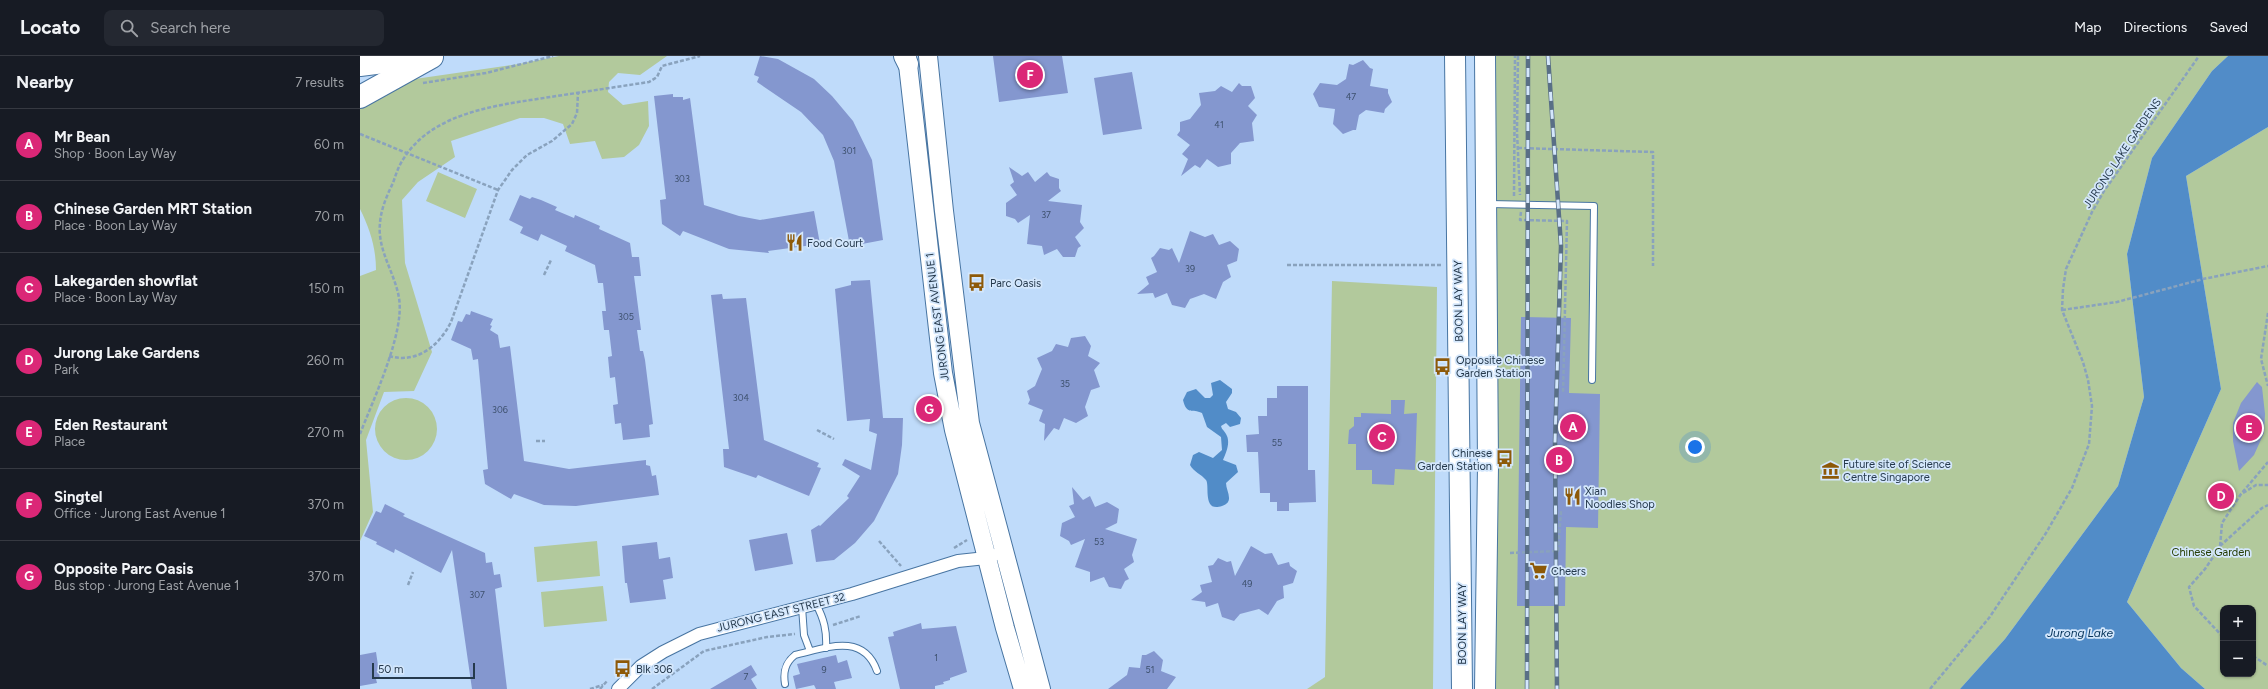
<!DOCTYPE html>
<html lang="en">
<head>
<meta charset="utf-8">
<style>
	body { margin:0; font-family:Figtree,sans-serif; background:#242831; color:#f1f3f6 }
	.controls { position:absolute; right:12px; bottom:12px; display:grid; overflow:hidden; border-radius:8px; box-shadow:0 1px 3px #0004 }
	.controls button { width:36px; height:36px; display:grid; place-items:center; padding:0; border:0; border-bottom:1px solid #363941; background:#171b24; color:#f1f3f6; font:20px sans-serif }
	.scale { position:absolute; left:12px; bottom:10px; width:103px; box-sizing:border-box; padding-left:4px; border:2px solid #25394c; border-top:0; font-size:11px; line-height:14px; white-space:nowrap; color:#25394c; -webkit-text-stroke:3px #d4e7fc; paint-order:stroke }
	.you { position:absolute; left:1335px; top:391px; width:14px; height:14px; margin:-10px; border:3px solid #fff; border-radius:50%; background:#1a73e8; box-shadow:0 0 0 6px #1a73e833 }
	.badge { display:grid; place-items:center; width:26px; height:26px; border-radius:50%; background:#db2777; color:#fff; font-size:13px; font-weight:700 }
	.pin { position:absolute; translate:-50% -50%; border:2px solid #fff; box-shadow:0 1px 4px #0006 }
	.list { margin:0; padding:0; list-style:none }
	h2 { display:flex; justify-content:space-between; align-items:center; height:52px; margin:0; padding:0 16px; font-size:17px }
	h2 small { font-size:13px; font-weight:400; color:#9ea1a6 }
	.list li { display:grid; grid-template-columns:26px 1fr auto; gap:12px; align-items:center; box-sizing:border-box; height:72px; padding:0 16px; border-top:1px solid #363941 }
	.list b { display:block; font-size:15px; white-space:nowrap }
	.list p { margin:0; font-size:13px; white-space:nowrap; color:#9ea1a6 }
	.list em { font-size:13px; font-style:normal; color:#9ea1a6 }
	.icon { flex:none; width:22px; height:22px; fill:none; stroke:currentColor; stroke-width:2; stroke-linecap:round; stroke-linejoin:round }
	.map { position:relative; flex:none; width:1908px; height:633px; overflow:hidden }
	header { display:flex; align-items:center; gap:24px; box-sizing:border-box; height:56px; padding:0 20px; background:#171b24; border-bottom:1px solid #363941 }
	header strong { font-size:19px }
	nav { display:flex; gap:22px; margin-inline-start:auto; font-size:14px }
	.search { width:280px; height:36px; background:#242831; display:flex; align-items:center; gap:10px; box-sizing:border-box; padding:0 14px; border-radius:8px; color:#9ea1a6; font-size:15px }
	main { display:flex }
	aside { flex:1; background:#171b24 }
	.map>svg:first-child { display:block }
</style>
</head>
<body>
<header>
<strong>Locato</strong>
<div class="search"><svg class="icon" aria-label="search" viewBox="0 0 24 24"><circle cx="10" cy="10" r="6"/><path d="M15 15l6 6"/></svg>Search here</div>
<nav><a>Map</a><a>Directions</a><a>Saved</a></nav>
</header>
<main>
<aside>
<h2>Nearby<small>7 results</small></h2>
<ul class="list">
<li><span class="badge">A</span><div><b>Mr Bean</b><p>Shop · Boon Lay Way</p></div><em>60 m</em></li>
<li><span class="badge">B</span><div><b>Chinese Garden MRT Station</b><p>Place · Boon Lay Way</p></div><em>70 m</em></li>
<li><span class="badge">C</span><div><b>Lakegarden showflat</b><p>Place · Boon Lay Way</p></div><em>150 m</em></li>
<li><span class="badge">D</span><div><b>Jurong Lake Gardens</b><p>Park</p></div><em>260 m</em></li>
<li><span class="badge">E</span><div><b>Eden Restaurant</b><p>Place</p></div><em>270 m</em></li>
<li><span class="badge">F</span><div><b>Singtel</b><p>Office · Jurong East Avenue 1</p></div><em>370 m</em></li>
<li><span class="badge">G</span><div><b>Opposite Parc Oasis</b><p>Bus stop · Jurong East Avenue 1</p></div><em>370 m</em></li>
</ul>
</aside>
<div class="map">
<svg width="1908" height="633" viewBox="0 0 1908 633">
	<rect width="100%" height="100%" fill="#bfdbfa"/>
	<!-- green -->
	<path fill="#b2c99c" fill-rule="evenodd" d="M199 0H307L280 19 258 17 249 26 248 36 263 49 288 45 289 70 279 89 264 101 242 103 235 85 210 88 203 68 184 62H160L91 85 95 101 58 126 42 144 45 207 72 296 54 335 24 336 6 384 13 456 0 485V220L16 214C16 192 10 173 0 153V47L41 25 159 8Z
		M1125 0H1868L1852 15 1792 102 1767 198 1784 341 1758 430 1645 583 1600 633H1125Z
		M1908 71V633H1845L1821 612 1767 546 1861 333 1826 120ZM1863 552H1893V618H1863Z
		M78 116 117 133 105 162 66 145Z
		M972 225 1077 231 1073 633H947L965 621Z
		M15 373a31 31 0 1 1 62 0a31 31 0 1 1-62 0Z
		M237 485 240 520 177 526 174 491Z
		M243 530 247 565 184 571 181 536Z"/>
	<!-- water -->
	<path fill="#518cc8" d="M1868 0H1908V71L1826 120 1861 333 1767 546 1821 612 1845 633H1600L1645 583 1758 430 1784 341 1767 198 1792 102 1852 15Z
		M860 324 872 333V337L866 346 868 353 876 356 881 362 880 368 870 371 866 367 861 370C862 374 864 374 866 378 871 386 866 397 863 404L876 409 878 416 866 427C866 435 875 446 862 450 842 457 850 429 846 424 841 418 834 416 830 409L833 399 839 396 853 402 862 394 861 381 847 371 842 357C832 352 827 360 823 344L827 336 836 333 845 342H850L853 339 851 327Z"/>
	<!-- building -->
	<path fill="#8497cf" d="M400 0 418 3 454 23 472 40 493 65 512 104 523 184 502 188 501 183 489 185 474 105 463 79 441 56 397 26 399 21 394 19Z
		M633 0H702L708 37 639 46Z
		M1003 4 1010 12 1013 13 1010 30 1028 33V37L1032 46 1025 53 1024 57 1006 54 999 59 996 74H993L983 78 973 68 975 53 959 51 953 38 960 27 977 29 986 23 989 8 993 9Z
		M772 16 782 73 743 79 734 22Z
		M879 27 882 30H891L895 42 888 50 897 59 892 67 894 85 880 87 871 97V108L858 111 847 103 840 112 835 109 821 120 828 103 822 98 830 89 817 79 820 75V66L830 63 841 49 839 37 855 35 861 30 872 36Z
		M313 38V41H323V44L330 42 344 149 379 160 400 164 454 155 460 188 408 195 409 197 369 193 323 175 320 180 302 168 300 144 306 143 294 40Z
		M649 111 662 120 668 116 675 126 687 116 690 120 699 123V132L701 135 688 145 722 149 720 166 724 172 715 181 721 190 718 192 715 201H703L697 193 684 199 682 190 667 188 670 159 658 167 655 163 646 160V147L657 139 650 129 654 126Z
		M160 139 170 143 172 141 181 144 197 151 195 154 214 162 215 159 240 170 239 173 270 187 272 201H279L281 220H274L281 274H277L280 295H283L285 304 293 368 289 369 290 381 263 384 261 367 255 368 253 349 258 348 255 321 250 322 248 301 252 300 249 274H244L242 255H246L243 227H238L235 209 205 195 207 190 181 178 178 185 160 177 163 171 149 164Z
		M830 175 845 181 853 178 859 189 870 185 879 193 877 205 867 209 871 221 863 226 856 243 844 238 830 243 825 252 812 249 807 237 795 242 793 237 777 238 789 228 786 221 797 216 791 202 794 200 800 192 809 194 812 192 819 207Z
		M510 224 523 362H543L542 389 538 418 514 465 495 487 474 504 456 506 451 474 459 469 460 470 489 442 487 440 500 420 482 409 485 403 511 414 517 378 509 375 510 363 487 365 475 233 491 229V225Z
		M362 238 363 243 386 242 404 384 459 407 457 411 461 412 449 440 398 419 396 422 364 411 363 393H369L351 239Z
		M111 255 133 263 130 269 132 270 130 274 138 279 140 292 150 290 164 405 209 413 286 404V409L290 410 292 420 296 419 299 439 216 450 184 449 154 438 151 443 125 428 123 414 128 413 118 303 113 304 111 293 91 284 98 265 102 266 106 258 110 259Z
		M1161 261 1211 262 1209 337 1240 338 1238 472 1206 471 1205 550H1157Z
		M725 280 731 290 728 300 740 307 734 314 740 331 731 334 725 351 728 360 716 367 704 362 699 374 694 372 684 385 685 368 679 365 683 354 668 348 670 344 667 335 675 330 682 313 677 302 692 295 696 288 708 291 711 282Z
		M1897 326 1902 331 1905 358 1904 377 1894 399 1879 415 1873 385V367L1881 347Z
		M917 330H948V414H955L956 446 929 447V455H917V446H910V437H900L898 396H887L886 379 899 378 898 360H907V342H917Z
		M1031 344H1045L1044 358 1057 357 1055 414 1035 413 1034 429 1012 428V414H996V388H988L989 374 994 370V361H1001V357L1031 358Z
		M712 431 723 444 730 440 735 451 747 446 759 453 757 467 745 473 777 483 772 499 774 506 764 513 769 523 765 525 761 533 749 531 744 521 730 526V516L715 511 725 483 711 489 709 485 700 480 702 467 715 461 709 450 714 448Z
		M25 448 45 458 43 460 125 497 126 507 132 506 134 519 140 518 142 531 135 533 147 633H112L92 494 81 517 35 493 34 497 16 488 17 486 4 480 16 455 21 457Z
		M427 477 433 508 395 515 389 484Z
		M297 486 299 503 310 501 313 522 303 524 306 543 270 547 267 527H265L262 490Z
		M891 490 905 498 912 497 918 509 929 506 930 510 937 515 933 527 923 530 924 542 917 545 908 559 899 553 880 558 874 565 862 561 858 547 846 551 845 546 831 544 842 536 840 529 852 526 848 510 853 509 858 502 867 506 871 505 875 520Z
		M561 567 562 573 596 570 607 616 590 622V624L583 626 584 628 575 630V633H540L528 581 534 580 533 576Z
		M794 595 803 604 801 615 816 621 807 633H748L767 619 769 611 780 612 782 599H786Z
		M16 596 20 623H16L17 627 0 630V599Z
		M476 599 478 607 487 604 492 622 474 626 476 633H456L454 629 436 633 433 620 440 618 437 608Z
		M391 609 397 619 391 623 397 633H350Z"/>
	<g fill="none" stroke-linecap="round" stroke-linejoin="round">
		<defs>
			<path id="lane" d="M1130 148 1234 150 1232 324
				M456 548C464 563 467 575 466 592
				M442 551 444 579 450 595
				M425 628C423 616 425 607 435 599 466 592 503 576 517 615"/>
			<path id="street" d="M258 633 281 610 303 596 339 578 492 538 598 505 626 502 634 499"/>
			<path id="secondary" d="M547 0 583 317 594 374 645 572 663 633
				M568 0 584 155 610 367 681 633"/>
			<path id="primary" d="M544 0 548 8
				M1095 0 1102 633
				M1125 0 1128 410 1125 633
				M0 10 71 1"/>
			<path id="highway" d="M0 41 72 1"/>
		</defs>
		<!-- lane casing -->
		<use href="#lane" stroke="#4875a2" stroke-width="8"/>
		<!-- street casing -->
		<use href="#street" stroke="#4875a2" stroke-width="14"/>
		<!-- secondary casing -->
		<use href="#secondary" stroke="#4875a2" stroke-width="20"/>
		<!-- primary casing -->
		<use href="#primary" stroke="#4875a2" stroke-width="22"/>
		<!-- highway casing -->
		<use href="#highway" stroke="#4875a2" stroke-width="24"/>
		<!-- path -->
		<path stroke="#89a2bd" stroke-width="2.5" stroke-dasharray="4 2" stroke-linecap="butt" d="M1158 0 1157 76 1160 139
			M63 27 126 17 193 0
			M0 78 138 134
			M1158 92 1293 96V210
			M1154 140 1155 0
			M1161 156 1160 164 1207 165 1203 338
			M927 209H1081
			M184 219 191 204
			M1702 254 1757 246 1843 223 1908 210
			M1908 257 1901 303 1908 330
			M29 300C57 308 79 290 91 266L138 134 152 114 167 99 192 85 212 68 217 57 218 37
			M457 374 474 383
			M0 378C13 344 45 277 39 242 35 217 17 194 20 167 21 153 27 139 33 127 36 118 39 109 44 102 74 55 140 49 190 41 223 36 256 31 289 26L297 21 302 10 340 0
			M176 385H185
			M1883 437 1896 429H1908
			M519 485 541 510
			M1860 490 1902 452 1908 449
			M594 492 607 484
			M1150 497 1198 495 1201 455
			M48 529 53 516
			M473 569 501 560
			M1863 581 1834 550 1829 531 1845 513 1860 491 1862 467 1881 438 1908 406
			M1893 600 1908 610
			M230 633 243 629
			M240 633 247 625
			M292 633 344 595 407 581 435 578
			M1570 633 1629 562 1686 477 1712 432 1729 388 1732 350 1728 324 1723 306 1702 254 1703 233 1706 213 1732 156 1744 135 1839 0"/>
		<!-- lane -->
		<use href="#lane" stroke="#fff" stroke-width="6"/>
		<!-- street -->
		<use href="#street" stroke="#fff" stroke-width="12"/>
		<!-- secondary -->
		<use href="#secondary" stroke="#fff" stroke-width="18"/>
		<!-- primary -->
		<use href="#primary" stroke="#fff" stroke-width="20"/>
		<!-- highway -->
		<use href="#highway" stroke="#fff" stroke-width="22"/>
		<defs>
			<path id="rail" d="M1188 0 1201 190 1195 386 1197 633
				M1167 633 1168 0"/>
		</defs>
		<!-- rail casing -->
		<use href="#rail" stroke="#596f86" stroke-width="4.5"/>
		<!-- rail -->
		<use href="#rail" stroke="#d4e7fc" stroke-width="3" stroke-dasharray="9" stroke-linecap="butt"/>
	</g>
	<!-- icons -->
	<defs>
		<symbol id="restaurant-bare" viewBox="-9 -9 18 18"><path d="M-5-6h1v4h1v-4h1v4h1v-4h1v5L-1.5 .5V6h-2V.5L-5-1ZM5-6V6H3V1.5H1.5Q1.5-4 5-6Z" fill="#8d5908" stroke="#d4e7fc" stroke-width="2.5" paint-order="stroke"/></symbol>
		<symbol id="bus-bare" viewBox="-9 -9 18 18"><path d="M-5-6H5V4H4V6H2V4H-2V6H-4V4H-5ZM-3.5-4V0h7V-4ZM-3.5 1.2v1.5H-2V1.2ZM2 1.2v1.5H3.5V1.2Z" fill="#8d5908" stroke="#d4e7fc" stroke-width="2.5" paint-order="stroke"/></symbol>
		<symbol id="museum-bare" viewBox="-9 -9 18 18"><path d="M0-6L6-3V-2H-6V-3ZM-5-1h2V3h-2ZM-1-1h2V3h-2ZM3-1h2V3H3ZM-6 4H6V6H-6Z" fill="#8d5908" stroke="#d4e7fc" stroke-width="2.5" paint-order="stroke"/></symbol>
		<symbol id="supermarket-bare" viewBox="-9 -9 18 18"><path d="M-6-5.5h2.5l.6 2H6L4.5 2H-2.5L-4.4-4H-6ZM-1.5 3.2a1.3 1.3 0 1 0 .1 0ZM3 3.2a1.3 1.3 0 1 0 .1 0Z" fill="#8d5908" stroke="#d4e7fc" stroke-width="2.5" paint-order="stroke"/></symbol>
	</defs>
	<g fill-rule="evenodd">
		<use href="#restaurant-bare" x="422" y="174" width="25" height="25"/>
		<use href="#bus-bare" x="604" y="214" width="25" height="25"/>
		<use href="#bus-bare" x="1070" y="298" width="25" height="25"/>
		<use href="#bus-bare" x="1132" y="390" width="25" height="25"/>
		<use href="#museum-bare" x="1458" y="402" width="25" height="25"/>
		<use href="#restaurant-bare" x="1200" y="428" width="25" height="25"/>
		<use href="#supermarket-bare" x="1166" y="502" width="25" height="25"/>
		<use href="#bus-bare" x="250" y="600" width="25" height="25"/>
	</g>
	<g text-anchor="middle" stroke-width="3.5" stroke-linejoin="round" paint-order="stroke">
		<!-- number labels -->
		<g font-size="9" fill="#3d506d">
			<text x="991" y="44">47</text>
			<text x="859" y="72">41</text>
			<text x="489" y="98">301</text>
			<text x="322" y="126">303</text>
			<text x="686" y="162">37</text>
			<text x="830" y="216">39</text>
			<text x="266" y="264">305</text>
			<text x="705" y="331">35</text>
			<text x="381" y="345">304</text>
			<text x="140" y="357">306</text>
			<text x="917" y="390">55</text>
			<text x="739" y="489">53</text>
			<text x="887" y="531">49</text>
			<text x="117" y="542">307</text>
			<text x="576" y="605">1</text>
			<text x="464" y="617">9</text>
			<text x="790" y="617">51</text>
			<text x="386" y="624">7</text>
		</g>
		<!-- street labels -->
		<g font-size="11" fill="#25394c" stroke="#d4e7fc">
			<text transform="translate(1762 97) rotate(-56)" y="4">JURONG LAKE GARDENS</text>
			<text transform="translate(1098 245) rotate(-91)" y="4">BOON LAY WAY</text>
			<text transform="translate(577 261) rotate(-97)" y="4">JURONG EAST AVENUE 1</text>
			<text transform="translate(421 556) rotate(-14)" y="4">JURONG EAST STREET 32</text>
			<text transform="translate(1102 568) rotate(-90)" y="4">BOON LAY WAY</text>
		</g>
		<!-- poi labels -->
		<g font-size="11" fill="#25394c" stroke="#d4e7fc" text-anchor="start">
			<text x="447" y="191">Food Court</text>
			<text x="630" y="231">Parc Oasis</text>
			<text x="1096" y="308">Opposite Chinese<tspan x="1096" dy="13">Garden Station</tspan></text>
			<text x="1132" y="401" text-anchor="end">Chinese<tspan x="1132" dy="13">Garden Station</tspan></text>
			<text x="1483" y="412">Future site of Science<tspan x="1483" dy="13">Centre Singapore</tspan></text>
			<text x="1225" y="439">Xian<tspan x="1225" dy="13">Noodles Shop</tspan></text>
			<text x="1191" y="519">Cheers</text>
			<text x="276" y="617">Blk 306</text>
		</g>
		<!-- park labels -->
		<g font-size="11" fill="#263d04" stroke="#d4e7fc">
			<text x="1851" y="500">Chinese Garden</text>
		</g>
		<!-- water labels -->
		<g font-size="12" font-style="italic" fill="#043259" stroke="#d4e7fc">
			<text x="1720" y="581">Jurong Lake</text>
		</g>
	</g>
</svg>
<div class="controls">
<button>+</button>
<button>−</button>
</div>
<div class="scale">50 m</div>
<div class="you"></div>
<div class="pin badge" style="left:1213px;top:371px">A</div>
<div class="pin badge" style="left:1199px;top:404px">B</div>
<div class="pin badge" style="left:1022px;top:381px">C</div>
<div class="pin badge" style="left:1861px;top:440px">D</div>
<div class="pin badge" style="left:1889px;top:372px">E</div>
<div class="pin badge" style="left:670px;top:19px">F</div>
<div class="pin badge" style="left:569px;top:353px">G</div>
</div>
</main>
</body>
</html>
